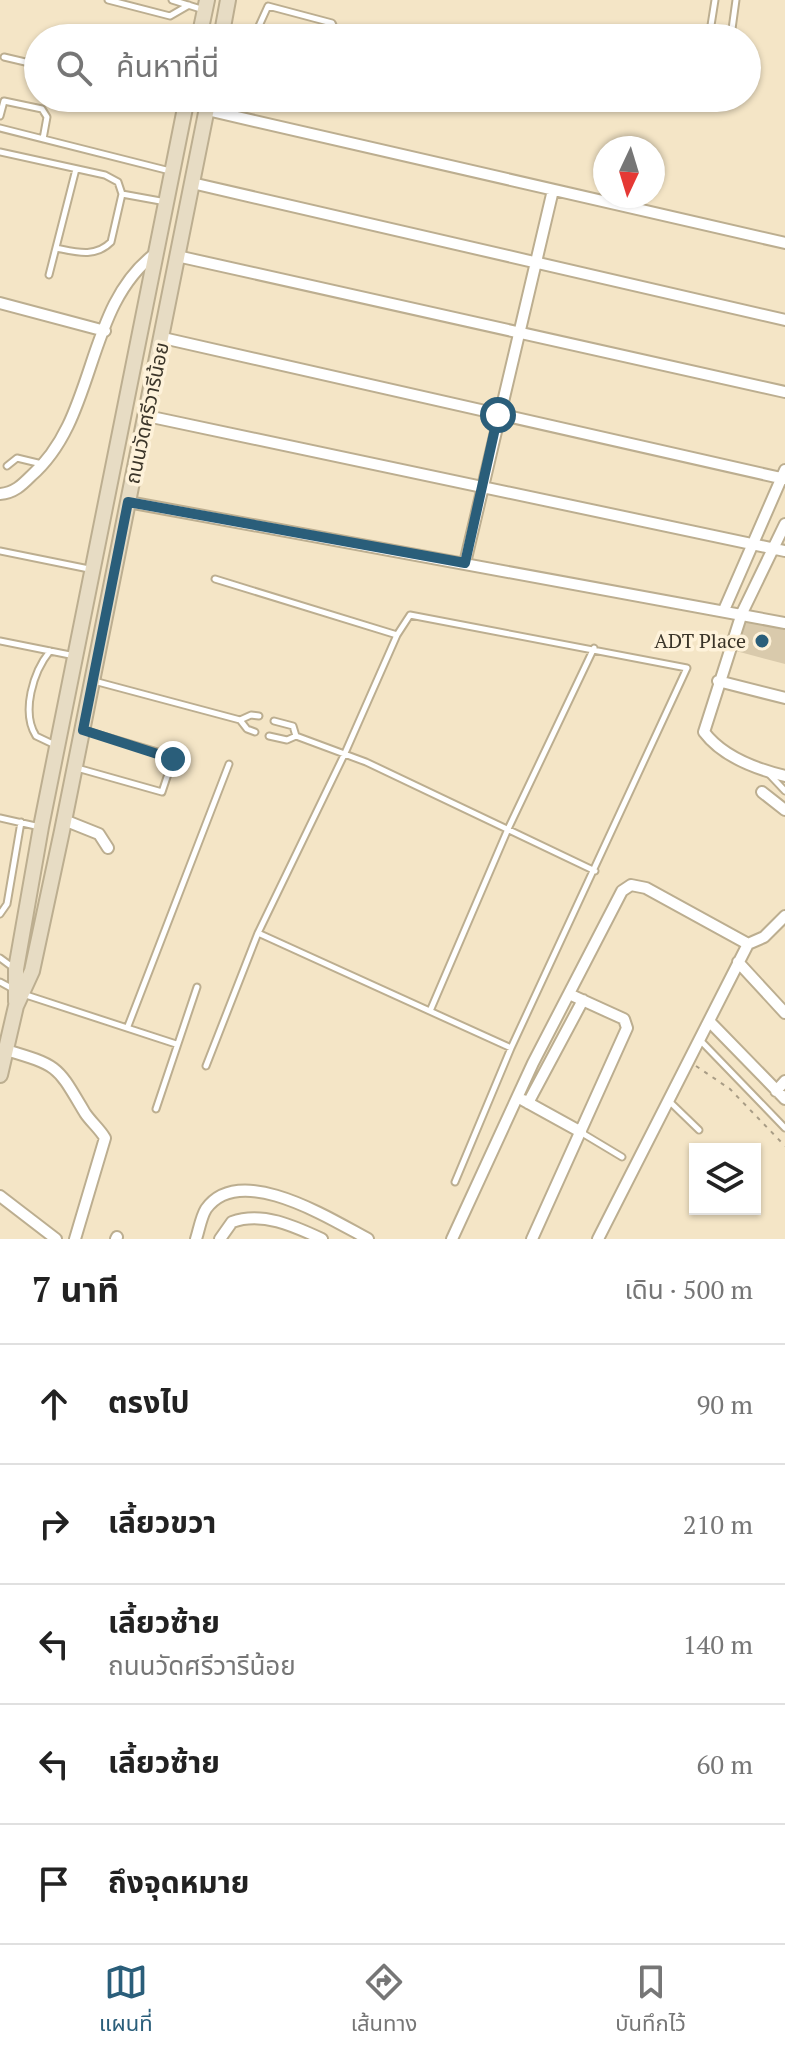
<!DOCTYPE html>
<html lang="th">
<head>
<meta charset="utf-8">
<style>
	body { margin:0; font-family:"PT Serif","Noto Sans Thai",serif; background:#f2f2f2; color:#222 }
	.controls { position:absolute; right:24px; bottom:24px; display:grid; overflow:hidden; border-radius:0px; box-shadow:0 2px 6px #0004 }
	.controls button { width:72px; height:72px; display:grid; place-items:center; padding:0; border:0; border-bottom:2px solid #e0e0e0; background:#fff; color:#222; font:40px sans-serif }
	.compass { position:absolute; left:593px; top:136px; width:72px; height:72px; border-radius:50%; background:#fff; box-shadow:0 2px 6px #0004; rotate:184deg }
	.stop { position:absolute; width:24px; height:24px; margin:-18px; border:6px solid #2a5e7a; border-radius:50%; background:#fff }
	.stop.end { background:#2a5e7a; border-color:#fff; box-shadow:0 2px 8px #0008 }
	.list { margin:0; padding:0; list-style:none }
	h2 { display:flex; justify-content:space-between; align-items:center; height:104px; margin:0; padding:0 32px; font-size:34px }
	h2 small { font-size:26px; font-weight:400; color:#767676 }
	.list li { display:grid; grid-template-columns:52px 1fr auto; gap:24px; align-items:center; box-sizing:border-box; height:120px; padding:0 32px; border-top:2px solid #e0e0e0 }
	.list b { display:block; font-size:30px; white-space:nowrap }
	.list p { margin:0; font-size:26px; white-space:nowrap; color:#767676 }
	.list em { font-size:26px; font-style:normal; color:#767676 }
	.icon { flex:none; width:44px; height:44px; fill:none; stroke:currentColor; stroke-width:2; stroke-linecap:round; stroke-linejoin:round }
	.map { position:relative; flex:none; width:785px; height:1239px; overflow:hidden }
	.search { position:absolute; background:#fff; box-shadow:0 2px 6px #0004; left:24px; right:24px; top:24px; height:88px; display:flex; align-items:center; gap:20px; box-sizing:border-box; padding:0 28px; border-radius:44px; color:#767676; font-size:30px }
	.sheet { height:704px; background:#fff }
	nav { display:flex; justify-content:space-around; align-items:center; box-sizing:border-box; height:112px; border-top:2px solid #e0e0e0; background:#fff; font-size:22px; color:#767676 }
	nav a { display:grid; justify-items:center; gap:4px }
	nav .on { color:#2a5e7a }
	.map>svg:first-child { display:block }
</style>
</head>
<body>
<div class="map">
<svg width="785" height="1239" viewBox="0 0 785 1239">
	<rect width="100%" height="100%" fill="#f4e5c6"/>
	<!-- building -->
	<path fill="#d9caac" d="M743 620 785 630V664L736 651Z"/>
	<g fill="none" stroke-linecap="round" stroke-linejoin="round">
		<defs>
			<path id="lane" d="M108 0 170 16 189 5
				M172 0 204 10
				M226 29 255 38
				M732 29 736 0
				M254 37 268 6 332 23 339 38
				M709 38 715 0
				M4 57 38 65
				M0 116 4 101 42 109 47 117 43 139
				M0 128 170 171
				M0 152 105 175 118 182 122 194 111 242C95 258 76 252 56 248
				M122 194 166 202
				M49 275 76 169
				M7 466 17 458 42 464
				M0 551 89 569
				M215 579 397 635
				M410 615 687 668 511 1048 258 933 345 753 397 635Z
				M0 641 75 656
				M50 651C33 672 21 712 36 736L57 746
				M94 681 240 720
				M255 732 247 729 240 720 251 715 259 716
				M269 736 287 740 296 736 293 726 274 721
				M296 736 366 762 595 871
				M77 768 162 792 173 759 168 755 83 730
				M769 774 785 791
				M0 818 40 827
				M0 914 7 904 21 822
				M0 958 15 969
				M0 982 13 989
				M26 995 176 1044
				M430 1011 508 829 594 648
				M128 1026 229 764
				M700 1040 785 1128
				M206 1066 258 933
				M669 1101 699 1130
				M156 1109 197 987
				M582 1133 622 1157
				M455 1182 511 1048"/>
			<path id="street" d="M207 110 785 243
				M192 183 785 320
				M177 256 785 392
				M0 303 105 331
				M163 338 785 479
				M147 416 785 551
				M0 494C14 493 22 485 31 476 98 418 84 306 156 253
				M128 502 785 623
				M785 524 742 613 704 732C722 756 756 769 785 776
				M465 563 553 190
				M724 610 785 470
				M718 681 785 698
				M762 792 785 810
				M64 820 99 834 108 848
				M738 962 785 1013
				M709 1021 785 1099
				M6 1050C60 1066 57 1066 85 1113 91 1122 99 1128 105 1138L75 1239
				M776 1091 785 1081
				M523 1100 581 1132
				M528 1103 583 1000
				M0 1196 56 1239
				M116 1239 117 1237
				M196 1239C199 1230 201 1217 206 1209 240 1161 332 1220 368 1239
				M220 1239 232 1222C262 1211 294 1226 322 1239
				M452 1239 533 1063 622 891 631 885 646 888 748 944
				M532 1239 627 1028 624 1019 569 994
				M598 1239 748 944 764 937 785 916"/>
			<path id="secondary" d="M199 38 207 0
				M221 38 228 0
				M16 1002V969L41 827 187 98
				M0 1075 16 1006 32 971 62 831 209 98"/>
		</defs>
		<!-- lane casing -->
		<use href="#lane" stroke="#bcae90" stroke-width="9"/>
		<!-- street casing -->
		<use href="#street" stroke="#bcae90" stroke-width="14"/>
		<!-- secondary casing -->
		<use href="#secondary" stroke="#bcae90" stroke-width="18"/>
		<!-- path -->
		<path stroke="#a89c85" stroke-width="2" stroke-dasharray="4 6" stroke-linecap="butt" d="M696 1066 730 1089 785 1146"/>
		<!-- lane -->
		<use href="#lane" stroke="#fff" stroke-width="5"/>
		<!-- street -->
		<use href="#street" stroke="#fff" stroke-width="10"/>
		<!-- secondary -->
		<use href="#secondary" stroke="#e7dcc4" stroke-width="14"/>
	</g>
	<g fill="none" stroke-linecap="round" stroke-linejoin="round">
		<!-- route -->
		<path stroke="#2a5e7a" stroke-width="10" d="M173 759 83 730 128 502 465 563 498 415"/>
	</g>
	<!-- markers -->
	<circle fill="#2a5e7a" stroke="#fef2da" stroke-width="3" cx="762" cy="641" r="8"/>
	<g text-anchor="middle" stroke-width="7" stroke-linejoin="round" paint-order="stroke">
		<!-- street labels -->
		<g font-size="20" fill="#3b3529" stroke="#fef2da">
			<text transform="translate(147 413) rotate(-78)" y="7">ถนนวัดศรีวารีน้อย</text>
		</g>
		<!-- poi labels -->
		<g font-size="20" fill="#3b3529" stroke="#fef2da" text-anchor="end">
			<text x="746" y="648">ADT Place</text>
		</g>
	</g>
</svg>
<div class="controls">
<button><svg class="icon" aria-label="layers" viewBox="0 0 24 24"><path d="M12 4l9 5-9 5-9-5zM3 14l9 5 9-5"/></svg></button>
</div>
<svg class="compass" viewBox="-18 -18 36 36"><path d="M0-13l5 13h-10z" fill="#e53935"/><path d="M0 13l5-13h-10z" fill="#767676"/></svg>
<div class="stop" style="left:498px;top:415px"></div>
<div class="stop end" style="left:173px;top:759px"></div>
<div class="search"><svg class="icon" aria-label="search" viewBox="0 0 24 24"><circle cx="10" cy="10" r="6"/><path d="M15 15l6 6"/></svg>ค้นหาที่นี่</div>
</div>
<section class="sheet">
<h2>7 นาที<small>เดิน · 500 m</small></h2>
<ul class="list">
<li><svg class="icon" aria-label="ahead" viewBox="0 0 24 24"><path d="M12 20V5M6 11l6-6 6 6"/></svg><div><b>ตรงไป</b></div><em>90 m</em></li>
<li><svg class="icon" aria-label="right" viewBox="0 0 24 24"><path d="M7 20v-9h11M14 6l5 5-5 5"/></svg><div><b>เลี้ยวขวา</b></div><em>210 m</em></li>
<li><svg class="icon" aria-label="left" viewBox="0 0 24 24"><path d="M17 20v-9H6M10 6l-5 5 5 5"/></svg><div><b>เลี้ยวซ้าย</b><p>ถนนวัดศรีวารีน้อย</p></div><em>140 m</em></li>
<li><svg class="icon" aria-label="left" viewBox="0 0 24 24"><path d="M17 20v-9H6M10 6l-5 5 5 5"/></svg><div><b>เลี้ยวซ้าย</b></div><em>60 m</em></li>
<li><svg class="icon" aria-label="arrive" viewBox="0 0 24 24"><path d="M6 21V4h12l-3 4 3 4H6"/></svg><div><b>ถึงจุดหมาย</b></div></li>
</ul>
</section>
<nav>
<a class="on"><svg class="icon" aria-label="map" viewBox="0 0 24 24"><path d="M3 6l6-2 6 2 6-2v14l-6 2-6-2-6 2zM9 4v14M15 6v14"/></svg>แผนที่</a>
<a><svg class="icon" aria-label="directions" viewBox="0 0 24 24"><path d="M12 3l9 9-9 9-9-9zM9 14v-3h6M13 9l2 2-2 2"/></svg>เส้นทาง</a>
<a><svg class="icon" aria-label="saved" viewBox="0 0 24 24"><path d="M7 4h10v16l-5-4-5 4z"/></svg>บันทึกไว้</a>
</nav>
</body>
</html>
